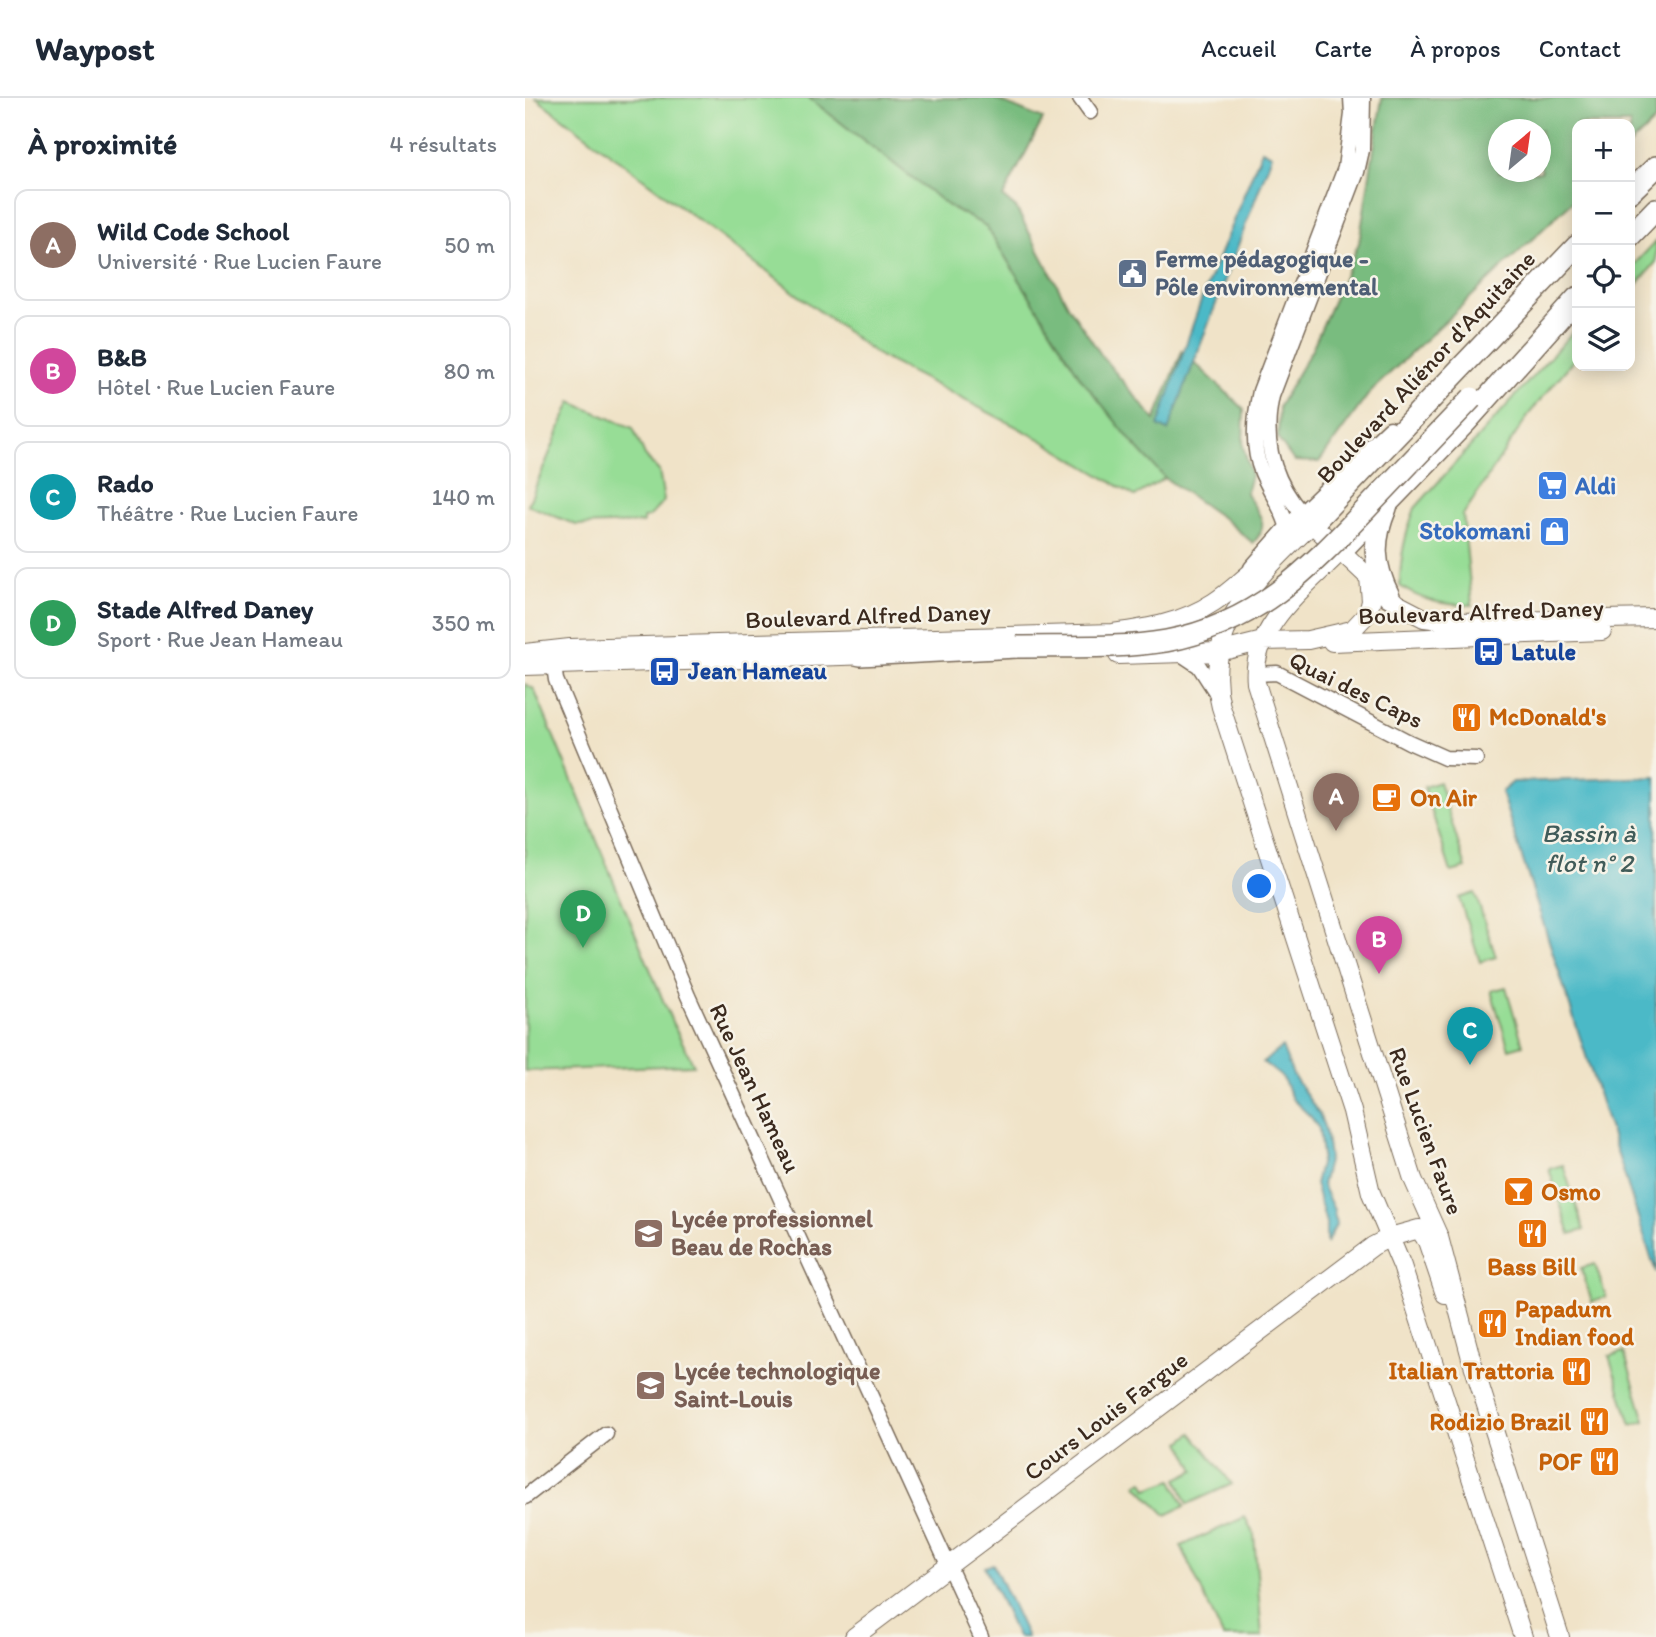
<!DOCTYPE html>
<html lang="fr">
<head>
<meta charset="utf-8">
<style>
	body { margin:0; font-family:Itim,sans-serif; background:#f2f2f3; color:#1f2937 }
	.controls { position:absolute; right:21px; top:21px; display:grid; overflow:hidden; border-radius:14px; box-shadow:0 4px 18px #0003 }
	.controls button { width:63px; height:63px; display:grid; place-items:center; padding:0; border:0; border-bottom:2px solid #e0e1e3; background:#fff; color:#1f2937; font:35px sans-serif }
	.compass { position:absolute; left:963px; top:21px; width:63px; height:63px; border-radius:50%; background:#fff; box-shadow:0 4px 18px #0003; rotate:29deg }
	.you { position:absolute; left:735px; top:789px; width:24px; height:24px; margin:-18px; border:5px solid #fff; border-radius:50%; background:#1a73e8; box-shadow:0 0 0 10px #1a73e833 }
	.badge { display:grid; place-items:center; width:46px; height:46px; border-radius:50%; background:#db2777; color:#fff; font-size:23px; font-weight:700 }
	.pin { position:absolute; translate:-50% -58px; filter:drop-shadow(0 2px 4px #0008) }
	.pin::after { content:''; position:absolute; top:37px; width:24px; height:21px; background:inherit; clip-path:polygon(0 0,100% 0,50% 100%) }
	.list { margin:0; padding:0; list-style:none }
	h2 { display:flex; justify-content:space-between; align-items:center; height:91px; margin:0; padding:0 28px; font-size:30px }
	h2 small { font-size:23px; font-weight:400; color:#747a83 }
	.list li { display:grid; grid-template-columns:46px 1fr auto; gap:21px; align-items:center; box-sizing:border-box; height:112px; margin:0 14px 14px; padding:0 14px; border:2px solid #e0e1e3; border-radius:14px }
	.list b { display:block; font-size:26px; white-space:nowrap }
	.list p { margin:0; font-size:23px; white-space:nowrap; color:#747a83 }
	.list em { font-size:23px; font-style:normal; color:#747a83 }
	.icon { flex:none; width:38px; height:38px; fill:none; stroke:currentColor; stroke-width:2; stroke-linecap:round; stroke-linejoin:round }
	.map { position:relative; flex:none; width:1131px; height:1539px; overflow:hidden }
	header { display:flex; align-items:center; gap:42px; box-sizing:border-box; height:98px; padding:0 35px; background:#fff; border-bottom:2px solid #e0e1e3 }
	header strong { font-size:33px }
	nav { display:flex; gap:38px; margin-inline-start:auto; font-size:24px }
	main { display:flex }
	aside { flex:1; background:#fff }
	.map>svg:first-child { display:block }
</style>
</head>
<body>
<header>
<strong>Waypost</strong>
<nav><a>Accueil</a><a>Carte</a><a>À propos</a><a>Contact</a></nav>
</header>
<main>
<aside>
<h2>À proximité<small>4 résultats</small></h2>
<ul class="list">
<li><span class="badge" style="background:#8d6e63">A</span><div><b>Wild Code School</b><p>Université · Rue Lucien Faure</p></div><em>50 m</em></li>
<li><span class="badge" style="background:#d1479c">B</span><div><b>B&amp;B</b><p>Hôtel · Rue Lucien Faure</p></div><em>80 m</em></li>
<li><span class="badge" style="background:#0f9aa8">C</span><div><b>Rado</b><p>Théâtre · Rue Lucien Faure</p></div><em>140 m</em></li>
<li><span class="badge" style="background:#2e9e5b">D</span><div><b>Stade Alfred Daney</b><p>Sport · Rue Jean Hameau</p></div><em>350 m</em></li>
</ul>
</aside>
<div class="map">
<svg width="1131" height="1539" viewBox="0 0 1131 1539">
	<rect width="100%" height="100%" fill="#f7f3e8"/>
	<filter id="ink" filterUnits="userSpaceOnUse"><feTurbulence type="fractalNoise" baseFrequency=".0143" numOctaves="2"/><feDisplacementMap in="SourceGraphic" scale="14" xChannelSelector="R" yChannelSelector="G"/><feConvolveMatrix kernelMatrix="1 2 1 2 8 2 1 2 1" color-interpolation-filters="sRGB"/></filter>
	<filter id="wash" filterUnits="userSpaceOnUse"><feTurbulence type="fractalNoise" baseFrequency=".00686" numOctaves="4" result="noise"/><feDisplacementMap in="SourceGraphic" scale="28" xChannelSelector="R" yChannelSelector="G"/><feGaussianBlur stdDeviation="1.57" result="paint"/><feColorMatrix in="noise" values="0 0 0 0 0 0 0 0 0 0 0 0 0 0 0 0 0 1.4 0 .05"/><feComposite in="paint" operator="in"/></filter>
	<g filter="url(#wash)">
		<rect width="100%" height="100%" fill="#f0e3c8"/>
		<!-- green -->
		<path fill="#97dd96" stroke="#69845a" stroke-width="2" d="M11 0H284L425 109 461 128 556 280 640 380 610 398 513 340 354 258Z
			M1131 143V164L1105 196V171Z
			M1052 229V258L1004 316 938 417 947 507C920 507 898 504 875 488 875 459 880 437 890 410Z
			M46 304 108 330 120 358 134 373 139 403 124 419 118 420V425L51 427 3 407Z
			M0 586 9 591 147 924 169 967 0 973Z
			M914 684 941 770 926 774 899 689Z
			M950 795 971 859 955 864 934 800Z
			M981 889 998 947 984 951 966 893Z
			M1038 1067 1059 1132 1045 1136 1024 1071Z
			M1070 1166 1081 1199 1067 1204 1056 1170Z
			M1099 1254 1120 1323 1106 1327 1084 1258Z
			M667 1335 707 1386 663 1406 652 1381 670 1372 656 1344Z
			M647 1382 660 1408 641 1417 611 1386 618 1383 622 1391Z
			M720 1419 729 1437 737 1539H698L656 1448Z"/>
		<!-- forest -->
		<path fill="#79bc7f" stroke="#5a734e" stroke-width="2" fill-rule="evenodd" d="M284 0H467L518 21 478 99 491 110 544 209 579 261 630 322 657 253 719 311 718 348 726 377 721 395C733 416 747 425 728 445L699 421 640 380 607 344 556 280 461 128 425 109Z
			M857 0H1131V22L1105 47V26H1052V99L846 293 794 364 769 363 753 341 754 308 787 251 834 145ZM974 32H1016V74H974Z"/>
		<!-- water -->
		<path fill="#4cb9c7" stroke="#447272" stroke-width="2" d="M737 52 747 57 643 333 633 328 677 200Z
			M1131 679V1175L976 694 988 684Z
			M757 949 768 977 794 1016 800 1031 804 1059 797 1087 809 1112 811 1127 801 1146V1125L790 1086 797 1058 794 1031 786 1019 767 1001 758 980 738 964Z
			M468 1466 502 1539H492L460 1469Z"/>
	</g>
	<g filter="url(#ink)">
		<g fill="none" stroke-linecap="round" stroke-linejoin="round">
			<defs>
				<path id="minor" d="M555 0 565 14
					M787 426C750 390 736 348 747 298L832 74 837 52 838 0
					M766 446C763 418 748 400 737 375 726 349 729 320 735 293L820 70 827 16 826 0
					M726 470 764 427 865 330
					M656 556 674 568 692 596
					M29 568 31 582 163 898 456 1539
					M730 576 752 575 884 644 920 660 951 661
					M0 1399 81 1336"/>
				<path id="major" d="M816 453C781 489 725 529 731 585L888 1081 914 1139 946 1260 1035 1539
					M807 544 1077 533
					M0 555 45 550 588 535C624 530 657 525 689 504 706 493 720 478 737 466
					M593 557 694 554 738 543 783 542 827 532 843 515 846 503 844 479
					M0 568 348 557
					M329 1539 848 1148 865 1139 894 1131 902 1143 920 1196
					M998 1539 877 1168 846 1095 827 1013 696 609C676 529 735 476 787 426L872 506 899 520 931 524 1131 520"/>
				<path id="highway" d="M1105 94 1131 69
					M1105 138 1131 111
					M861 410C847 443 848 466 864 498
					M787 426 1052 148
					M816 453 941 324 1052 200
					M335 557 492 549"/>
			</defs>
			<!-- minor casing -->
			<use href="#minor" stroke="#7a6b5a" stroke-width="17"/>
			<!-- major casing -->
			<use href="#major" stroke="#7a6b5a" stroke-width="20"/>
			<!-- highway casing -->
			<use href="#highway" stroke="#7a6b5a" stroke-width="24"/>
			<!-- minor -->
			<use href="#minor" stroke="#fff" stroke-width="14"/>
			<!-- major -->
			<use href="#major" stroke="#fff" stroke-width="18"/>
			<!-- highway -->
			<use href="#highway" stroke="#fff" stroke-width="21"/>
			<defs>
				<path id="highway-bridge" d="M492 549C540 548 593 551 641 543 732 526 783 472 844 408 878 372 913 336 947 300"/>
			</defs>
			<!-- highway-bridge casing -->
			<use href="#highway-bridge" stroke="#7a6b5a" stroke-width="24" stroke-linecap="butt"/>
			<!-- highway-bridge -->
			<use href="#highway-bridge" stroke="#fff" stroke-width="21"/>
		</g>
	</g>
	<!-- icons -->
	<defs>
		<symbol id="civic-square" viewBox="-11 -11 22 22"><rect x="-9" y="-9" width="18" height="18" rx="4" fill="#5c6f8a" stroke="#f7f3e8"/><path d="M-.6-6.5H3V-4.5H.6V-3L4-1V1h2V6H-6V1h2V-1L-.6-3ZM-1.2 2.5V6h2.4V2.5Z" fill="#fff"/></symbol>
		<symbol id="supermarket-square" viewBox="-11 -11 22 22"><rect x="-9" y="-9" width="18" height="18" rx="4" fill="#3f7fe0" stroke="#f7f3e8"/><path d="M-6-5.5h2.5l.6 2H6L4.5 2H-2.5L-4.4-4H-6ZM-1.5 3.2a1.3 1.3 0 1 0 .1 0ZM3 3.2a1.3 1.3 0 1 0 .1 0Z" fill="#fff"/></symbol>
		<symbol id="shop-square" viewBox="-11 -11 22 22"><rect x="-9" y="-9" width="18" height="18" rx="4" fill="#3f7fe0" stroke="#f7f3e8"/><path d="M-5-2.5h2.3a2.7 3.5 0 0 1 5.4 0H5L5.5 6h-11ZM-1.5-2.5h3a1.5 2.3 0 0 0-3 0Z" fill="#fff"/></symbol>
		<symbol id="bus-square" viewBox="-11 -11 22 22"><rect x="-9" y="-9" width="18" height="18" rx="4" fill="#1a4fb4" stroke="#f7f3e8"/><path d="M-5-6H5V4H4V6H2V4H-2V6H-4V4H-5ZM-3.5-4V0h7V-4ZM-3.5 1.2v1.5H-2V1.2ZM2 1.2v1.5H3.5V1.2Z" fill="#fff"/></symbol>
		<symbol id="restaurant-square" viewBox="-11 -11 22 22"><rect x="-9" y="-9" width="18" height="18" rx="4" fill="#e8710a" stroke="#f7f3e8"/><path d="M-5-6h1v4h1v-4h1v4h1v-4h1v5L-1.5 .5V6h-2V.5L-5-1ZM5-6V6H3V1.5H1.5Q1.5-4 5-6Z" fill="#fff"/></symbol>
		<symbol id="cafe-square" viewBox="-11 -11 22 22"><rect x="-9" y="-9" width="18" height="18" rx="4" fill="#e8710a" stroke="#f7f3e8"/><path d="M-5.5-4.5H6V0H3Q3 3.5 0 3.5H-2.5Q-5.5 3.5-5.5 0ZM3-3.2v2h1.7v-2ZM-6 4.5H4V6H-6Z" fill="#fff"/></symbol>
		<symbol id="bar-square" viewBox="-11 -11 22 22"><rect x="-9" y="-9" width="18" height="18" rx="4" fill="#e8710a" stroke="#f7f3e8"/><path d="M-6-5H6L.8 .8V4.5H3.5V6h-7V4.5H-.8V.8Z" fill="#fff"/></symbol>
		<symbol id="school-square" viewBox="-11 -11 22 22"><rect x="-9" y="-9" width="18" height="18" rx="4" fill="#8d6e63" stroke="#f7f3e8"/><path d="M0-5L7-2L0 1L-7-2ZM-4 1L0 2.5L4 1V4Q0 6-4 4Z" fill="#fff"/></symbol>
	</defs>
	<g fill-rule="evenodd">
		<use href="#civic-square" x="590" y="158" width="35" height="35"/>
		<use href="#supermarket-square" x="1010" y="370" width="35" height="35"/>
		<use href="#shop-square" x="1012" y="416" width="35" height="35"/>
		<use href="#bus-square" x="946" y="536" width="35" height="35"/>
		<use href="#bus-square" x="122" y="556" width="35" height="35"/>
		<use href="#restaurant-square" x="924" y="602" width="35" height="35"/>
		<use href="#cafe-square" x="844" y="682" width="35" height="35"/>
		<use href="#bar-square" x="976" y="1076" width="35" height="35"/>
		<use href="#school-square" x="106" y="1118" width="35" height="35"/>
		<use href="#restaurant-square" x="990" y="1118" width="35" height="35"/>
		<use href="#restaurant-square" x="950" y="1208" width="35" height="35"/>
		<use href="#restaurant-square" x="1034" y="1256" width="35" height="35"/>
		<use href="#school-square" x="108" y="1270" width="35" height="35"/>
		<use href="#restaurant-square" x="1052" y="1306" width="35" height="35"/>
		<use href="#restaurant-square" x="1062" y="1346" width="35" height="35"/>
	</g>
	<g text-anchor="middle" stroke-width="5" stroke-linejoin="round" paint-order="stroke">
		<!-- service labels -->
		<g font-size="24" font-weight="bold" fill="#4e5e75" stroke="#f7f3e8" text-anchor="start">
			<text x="630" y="169">Ferme pédagogique -<tspan x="630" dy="28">Pôle environnemental</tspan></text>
		</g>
		<!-- street labels -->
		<g font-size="24" fill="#3b2a1e" stroke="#f7f3e8">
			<text transform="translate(901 269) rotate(-47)" y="8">Boulevard Aliénor d'Aquitaine</text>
			<text transform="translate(956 514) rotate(-2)" y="8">Boulevard Alfred Daney</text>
			<text transform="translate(343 518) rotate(-2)" y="8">Boulevard Alfred Daney</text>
			<text transform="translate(831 592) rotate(26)" y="8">Quai des Caps</text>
			<text transform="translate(230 990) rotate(65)" y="8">Rue Jean Hameau</text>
			<text transform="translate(901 1033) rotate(70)" y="8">Rue Lucien Faure</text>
			<text transform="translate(581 1318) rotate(-37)" y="8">Cours Louis Fargue</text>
		</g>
		<!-- shop labels -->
		<g font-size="24" font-weight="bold" fill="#366cbe" stroke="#f7f3e8" text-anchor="start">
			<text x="1050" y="396">Aldi</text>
			<text x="1006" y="441" text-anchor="end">Stokomani</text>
		</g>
		<!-- transit labels -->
		<g font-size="24" font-weight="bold" fill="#164399" stroke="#f7f3e8" text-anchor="start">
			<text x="986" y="562">Latule</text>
			<text x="163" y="581">Jean Hameau</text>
		</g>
		<!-- food labels -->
		<g font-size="24" font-weight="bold" fill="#c56008" stroke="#f7f3e8" text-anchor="start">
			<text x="964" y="627">McDonald's</text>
			<text x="885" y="708">On Air</text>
			<text x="1016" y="1102">Osmo</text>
			<text x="1007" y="1177" text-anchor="middle">Bass Bill</text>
			<text x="990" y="1219">Papadum<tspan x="990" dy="28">Indian food</tspan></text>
			<text x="1029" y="1281" text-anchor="end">Italian Trattoria</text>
			<text x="1046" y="1332" text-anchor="end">Rodizio Brazil</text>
			<text x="1057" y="1372" text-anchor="end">POF</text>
		</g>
		<!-- education labels -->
		<g font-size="24" font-weight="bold" fill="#785e54" stroke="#f7f3e8" text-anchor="start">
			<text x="146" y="1129">Lycée professionnel<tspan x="146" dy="28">Beau de Rochas</tspan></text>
			<text x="149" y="1281">Lycée technologique<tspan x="149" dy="28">Saint-Louis</tspan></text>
		</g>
		<!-- water labels -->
		<g font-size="26" font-style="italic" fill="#415c59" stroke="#f7f3e8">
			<text x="1064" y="744">Bassin à<tspan x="1064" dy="30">flot n° 2</tspan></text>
		</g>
	</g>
</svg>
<div class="controls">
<button>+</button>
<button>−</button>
<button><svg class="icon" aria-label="locate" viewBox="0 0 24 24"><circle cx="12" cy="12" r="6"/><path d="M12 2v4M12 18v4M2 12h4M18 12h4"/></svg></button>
<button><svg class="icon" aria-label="layers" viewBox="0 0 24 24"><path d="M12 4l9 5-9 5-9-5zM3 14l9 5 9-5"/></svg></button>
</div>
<svg class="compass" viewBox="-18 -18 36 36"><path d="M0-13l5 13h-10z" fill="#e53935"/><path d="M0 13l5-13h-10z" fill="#747a83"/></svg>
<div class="you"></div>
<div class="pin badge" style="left:811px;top:733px;background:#8d6e63">A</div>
<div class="pin badge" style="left:854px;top:876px;background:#d1479c">B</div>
<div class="pin badge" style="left:945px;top:967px;background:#0f9aa8">C</div>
<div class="pin badge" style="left:58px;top:850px;background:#2e9e5b">D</div>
</div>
</main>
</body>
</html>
